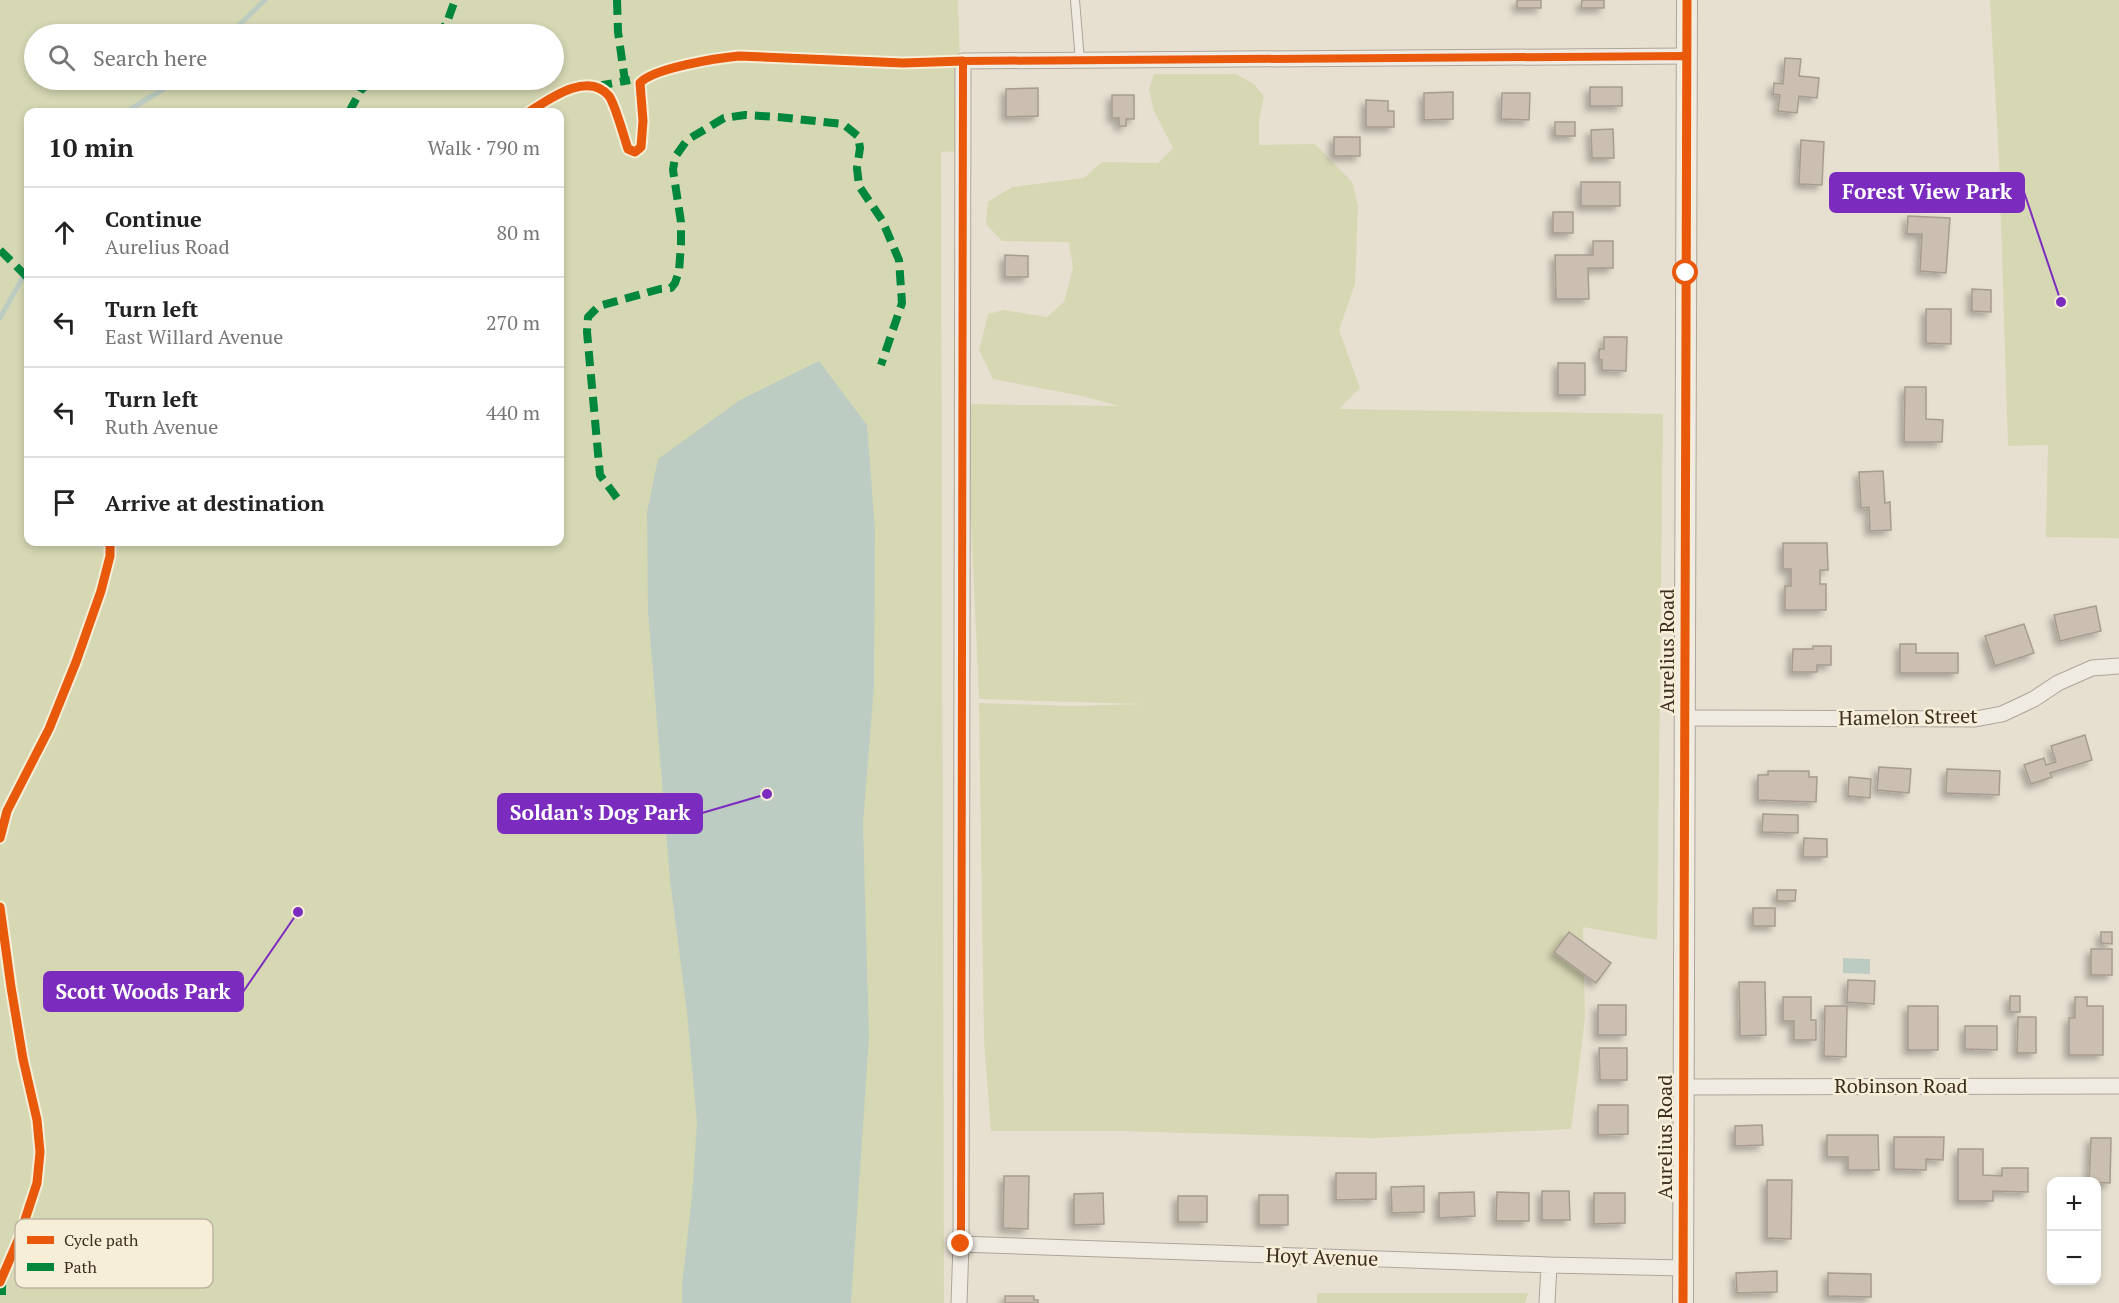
<!DOCTYPE html>
<html lang="en">
<head>
<meta charset="utf-8">
<style>
	body { margin:0; font-family:"PT Serif",serif; background:#f6f6f6; color:#222 }
	.controls { position:absolute; right:18px; bottom:18px; display:grid; overflow:hidden; border-radius:12px; box-shadow:0 3px 9px #0003 }
	.controls button { width:54px; height:54px; display:grid; place-items:center; padding:0; border:0; border-bottom:2px solid #e0e0e0; background:#fff; color:#222; font:30px sans-serif }
	.stop { position:absolute; width:18px; height:18px; margin:-14px; border:4px solid #ea580c; border-radius:50%; background:#fff }
	.stop.end { background:#ea580c; border-color:#fff; box-shadow:0 2px 6px #0008 }
	.list { margin:0; padding:0; list-style:none }
	h2 { display:flex; justify-content:space-between; align-items:center; height:78px; margin:0; padding:0 24px; font-size:26px }
	h2 small { font-size:20px; font-weight:400; color:#767676 }
	.list li { display:grid; grid-template-columns:39px 1fr auto; gap:18px; align-items:center; box-sizing:border-box; height:90px; padding:0 24px; border-top:2px solid #e0e0e0 }
	.list b { display:block; font-size:22px; white-space:nowrap }
	.list p { margin:0; font-size:20px; white-space:nowrap; color:#767676 }
	.list em { font-size:20px; font-style:normal; color:#767676 }
	.icon { flex:none; width:33px; height:33px; fill:none; stroke:currentColor; stroke-width:2; stroke-linecap:round; stroke-linejoin:round }
	.map { position:relative; flex:none; width:2119px; height:1303px; overflow:hidden }
	.search { position:absolute; background:#fff; box-shadow:0 3px 9px #0003; left:24px; top:24px; width:540px; height:66px; display:flex; align-items:center; gap:15px; box-sizing:border-box; padding:0 21px; border-radius:33px; color:#767676; font-size:22px }
	.panel { position:absolute; background:#fff; box-shadow:0 3px 9px #0003; left:24px; top:108px; width:540px; height:438px; border-radius:12px }
	.map>svg:first-child { display:block }
</style>
</head>
<body>
<div class="map">
<svg width="2119" height="1303" viewBox="0 0 2119 1303">
	<defs>
		<filter id="shadow"><feDropShadow dx="-4.5" dy="4.5" stdDeviation="3" flood-color="#0004"/></filter>
	</defs>
	<rect width="100%" height="100%" fill="#e7e0d1"/>
	<!-- green -->
	<path fill="#d6d7b3" fill-rule="evenodd" d="M0 0H958L963 151 941 152 944 1303H0ZM34 34H554V80H34ZM28 112H560V542H28Z
		M1990 0H2119V538L2046 537 2048 445 2008 446 1999 158Z
		M1154 74H1236L1254 84 1264 96 1259 121V145L1315 144 1352 182 1358 205 1355 284 1339 330 1360 388 1339 409 1663 414 1657 940 1583 927 1585 1018 1571 1129 1374 1138 1117 1131H991L984 1041 979 703 1072 706 1142 704 979 699 966 404 1119 406 1082 396 993 379 979 350 988 314 1004 310 1047 317 1064 302 1073 268 1069 242 1002 241 986 224 988 202 1012 187 1084 178 1102 162 1158 163 1173 148 1154 111 1149 90Z
		M1317 1293H1528L1525 1303H1317Z"/>
	<!-- water -->
	<path fill="#bcccc2" d="M819 361 867 425 875 531 874 685 863 823 869 1037 851 1303H682V1285L692 1196 697 1123 687 1012 670 880 648 612 647 512 658 459 740 400Z
		M1843 958 1870 959V974L1843 973Z"/>
	<g fill="none" stroke-linecap="round" stroke-linejoin="round">
		<!-- stream -->
		<path stroke="#bcccc2" stroke-width="5" d="M230 34 265 0
			M126 112 178 80
			M0 318 28 268"/>
	</g>
	<!-- building -->
	<path fill="#cbbfb2" stroke="#a89c90" stroke-width="1.5" filter="url(#shadow)" d="M1517 0H1541V8H1517Z
		M1582 0H1604V8H1581Z
		M1785 58 1801 59 1799 76 1819 78 1817 98 1799 96 1797 113 1778 111 1780 95 1773 94 1774 83 1783 84Z
		M1590 87H1622V106H1590Z
		M1038 88V116L1006 117V89Z
		M1453 92V119L1424 120V93Z
		M1502 93H1530L1529 120 1501 119Z
		M1112 95H1134V119H1126V126H1119V118H1112Z
		M1366 100 1388 101V111H1394V127H1366Z
		M1555 122H1575V136H1555Z
		M1613 129 1614 158H1592L1591 130Z
		M1334 137H1360V156H1334Z
		M1801 140 1824 142 1822 185 1799 184Z
		M1581 182H1620V206H1581Z
		M1553 212H1573V233H1553Z
		M1908 216 1950 218 1946 273 1920 271 1922 234H1907Z
		M1593 241H1613V268H1588L1589 299H1556L1555 255H1593Z
		M1005 255 1028 256V277H1005Z
		M1972 289 1991 290V312L1972 311Z
		M1926 309H1951V344L1926 343Z
		M1604 337H1627L1626 371 1602 370V360L1599 359V349H1604Z
		M1558 363H1585V395H1558Z
		M1905 387H1926V419L1943 420 1942 442H1904Z
		M1883 471 1885 503 1890 502 1891 530 1870 531 1869 507 1861 508 1859 472Z
		M1783 543H1827L1828 570H1820V584H1826V610H1785V586H1791V569H1783Z
		M2096 606 2101 631 2060 641 2054 615Z
		M2024 624 2034 653 1995 666 1985 636Z
		M1900 644H1916V653H1958V673H1900Z
		M1813 646H1831V665H1817V672H1792L1793 649H1813Z
		M2085 735 2092 760 2050 773 2052 777 2031 784 2024 765 2044 758 2046 765 2056 762 2051 746Z
		M1879 767 1911 769 1909 793 1877 790Z
		M1947 769 2000 771 1999 795 1946 793Z
		M1768 771H1809V777H1817L1816 802 1758 800V775H1768Z
		M1849 777 1871 779 1870 798 1848 796Z
		M1763 814 1798 815V833L1762 832Z
		M1804 838 1827 839V857H1803Z
		M1777 890H1796L1795 901H1777Z
		M1753 908H1775V926H1753Z
		M1569 932 1611 963 1596 983 1554 952Z
		M2101 932H2112V944L2101 943Z
		M2091 949H2112V975H2091Z
		M1848 980 1875 981 1874 1004 1847 1002Z
		M1739 982H1765L1766 1035 1740 1036Z
		M2010 996H2020V1012H2010Z
		M1783 997H1811V1020H1816V1040H1794V1021H1783Z
		M2075 997H2087V1006H2103V1055H2069V1018H2075Z
		M1598 1005H1626V1035H1598Z
		M1825 1006H1847L1846 1057 1824 1056Z
		M1908 1006H1938V1050H1908Z
		M2018 1017H2036V1053H2017Z
		M1965 1026H1997V1050L1965 1049Z
		M1599 1048H1627V1080H1600Z
		M1598 1105H1628V1134L1598 1135Z
		M1762 1125 1763 1145 1735 1146V1126Z
		M1827 1135H1878L1879 1170H1848V1157H1827Z
		M1894 1137H1944L1943 1160 1926 1159V1170L1894 1169Z
		M2091 1138H2111L2110 1183 2089 1182Z
		M1958 1149H1983V1175L2002 1176V1168H2028V1192L1993 1191V1201H1958Z
		M1336 1173H1376V1199L1336 1200Z
		M1004 1176H1029L1028 1229 1003 1228Z
		M1767 1180H1792L1791 1239 1767 1238Z
		M1424 1186V1212L1392 1213 1391 1187Z
		M1542 1191H1569L1570 1220H1542Z
		M1474 1192 1475 1216 1439 1218V1193Z
		M1497 1192 1529 1193V1221H1496Z
		M1103 1193 1104 1224 1074 1225V1194Z
		M1594 1193H1625V1223L1594 1224Z
		M1259 1195H1288V1225H1259Z
		M1178 1196H1207V1222H1178Z
		M1777 1271V1292L1737 1293 1736 1273Z
		M1828 1273 1871 1274V1297L1828 1296Z
		M1005 1296H1034V1300H1038V1303H1005Z"/>
	<g fill="none" stroke-linecap="round" stroke-linejoin="round">
		<defs>
			<path id="service" d="M1075 0 1080 61"/>
			<path id="minor" d="M1685 718 1975 719 2002 714 2034 699 2058 683 2092 668 2119 666
				M1683 1087 2119 1086
				M961 1244 1549 1265 1683 1268
				M959 1303 961 1244 963 61 1687 56
				M1547 1303 1549 1265"/>
			<path id="tertiary" d="M1683 1303 1687 0"/>
		</defs>
		<!-- service casing -->
		<use href="#service" stroke="#ada599" stroke-width="10"/>
		<!-- minor casing -->
		<use href="#minor" stroke="#ada599" stroke-width="17"/>
		<!-- tertiary casing -->
		<use href="#tertiary" stroke="#ada599" stroke-width="22"/>
		<!-- service -->
		<use href="#service" stroke="#efebe3" stroke-width="8"/>
		<!-- minor -->
		<use href="#minor" stroke="#efebe3" stroke-width="15"/>
		<!-- tertiary -->
		<use href="#tertiary" stroke="#efebe3" stroke-width="20"/>
		<!-- quiet -->
		<path stroke="#00873e" stroke-width="8" stroke-dasharray="15 8" stroke-linecap="butt" d="M617 0 618 32 625 81
			M433 34 446 25 455 0
			M598 88 603 85 630 80
			M349 112 361 90 373 80
			M0 250 28 278
			M617 498 600 475 587 332 588 317 599 306 660 289 671 288 675 283 679 271 681 244V222L673 170 675 157 687 140 724 118 745 115 778 117 843 124 858 136 860 148 857 168 859 186 882 220 899 260 902 303 881 365
			M2 1280V1303"/>
		<defs>
			<path id="cycleway" d="M529 112C548 100 588 70 609 96 615 104 624 137 628 149L635 152 641 147 643 121 640 83C653 68 718 58 739 56L903 63 963 61
				M0 838 7 811 49 729 76 662 101 591 110 556V542
				M0 907 11 987 23 1059 37 1120 40 1152 37 1183 19 1238 0 1282
				M1683 1303 1687 0"/>
		</defs>
		<!-- cycleway casing -->
		<use href="#cycleway" stroke="#f7eed8" stroke-width="13"/>
		<!-- cycleway -->
		<use href="#cycleway" stroke="#e8590c" stroke-width="9"/>
	</g>
	<g fill="none" stroke-linecap="round" stroke-linejoin="round">
		<!-- route -->
		<path stroke="#ea580c" stroke-width="8" d="M961 1244 963 61 1687 56 1686 273"/>
	</g>
	<g text-anchor="middle" stroke-width="5" stroke-linejoin="round" paint-order="stroke">
		<!-- street labels -->
		<g font-size="20" fill="#3d2e20" stroke="#f7eed8">
			<text transform="translate(1667 651) rotate(-90)" y="7">Aurelius Road</text>
			<text transform="translate(1908 717) rotate(-1)" y="7">Hamelon Street</text>
			<text x="1901" y="1093">Robinson Road</text>
			<text transform="translate(1665 1137) rotate(-90)" y="7">Aurelius Road</text>
			<text transform="translate(1322 1257) rotate(2)" y="7">Hoyt Avenue</text>
		</g>
	</g>
	<!-- legend -->
	<rect x="15" y="1219" width="198" height="69" rx="9" fill="#f7eed8" stroke="#bfb4a1" stroke-width="1.5"/>
	<rect x="27" y="1236" width="27" height="8" fill="#e8590c"/>
	<rect x="27" y="1263" width="27" height="8" fill="#00873e"/>
	<g font-size="16" fill="#3d2e20">
		<text x="64" y="1246">Cycle path</text>
		<text x="64" y="1273">Path</text>
	</g>
	<!-- callouts -->
	<path fill="none" stroke="#7b2cbf" stroke-width="2" d="M2061 302L2024 192M767 794L702 813M298 912L243 992"/>
	<g fill="#7b2cbf" stroke="#f7eed8" stroke-width="2">
		<circle cx="2061" cy="302" r="6"/>
		<circle cx="767" cy="794" r="6"/>
		<circle cx="298" cy="912" r="6"/>
	</g>
	<g fill="#7b2cbf" stroke="#7b2cbf" stroke-width="2">
		<rect x="1830" y="173" width="194" height="39" rx="6"/>
		<rect x="498" y="794" width="204" height="39" rx="6"/>
		<rect x="44" y="972" width="199" height="39" rx="6"/>
	</g>
	<g font-size="21" text-anchor="middle" font-weight="bold" fill="#fff">
		<text x="1927" y="199">Forest View Park</text>
		<text x="600" y="820">Soldan's Dog Park</text>
		<text x="143" y="999">Scott Woods Park</text>
	</g>
</svg>
<div class="controls">
<button>+</button>
<button>−</button>
</div>
<div class="stop" style="left:1686px;top:273px"></div>
<div class="stop end" style="left:961px;top:1244px"></div>
<div class="search"><svg class="icon" aria-label="search" viewBox="0 0 24 24"><circle cx="10" cy="10" r="6"/><path d="M15 15l6 6"/></svg>Search here</div>
<section class="panel">
<h2>10 min<small>Walk · 790 m</small></h2>
<ul class="list">
<li><svg class="icon" aria-label="ahead" viewBox="0 0 24 24"><path d="M12 20V5M6 11l6-6 6 6"/></svg><div><b>Continue</b><p>Aurelius Road</p></div><em>80 m</em></li>
<li><svg class="icon" aria-label="left" viewBox="0 0 24 24"><path d="M17 20v-9H6M10 6l-5 5 5 5"/></svg><div><b>Turn left</b><p>East Willard Avenue</p></div><em>270 m</em></li>
<li><svg class="icon" aria-label="left" viewBox="0 0 24 24"><path d="M17 20v-9H6M10 6l-5 5 5 5"/></svg><div><b>Turn left</b><p>Ruth Avenue</p></div><em>440 m</em></li>
<li><svg class="icon" aria-label="arrive" viewBox="0 0 24 24"><path d="M6 21V4h12l-3 4 3 4H6"/></svg><div><b>Arrive at destination</b></div></li>
</ul>
</section>
</div>
</body>
</html>
